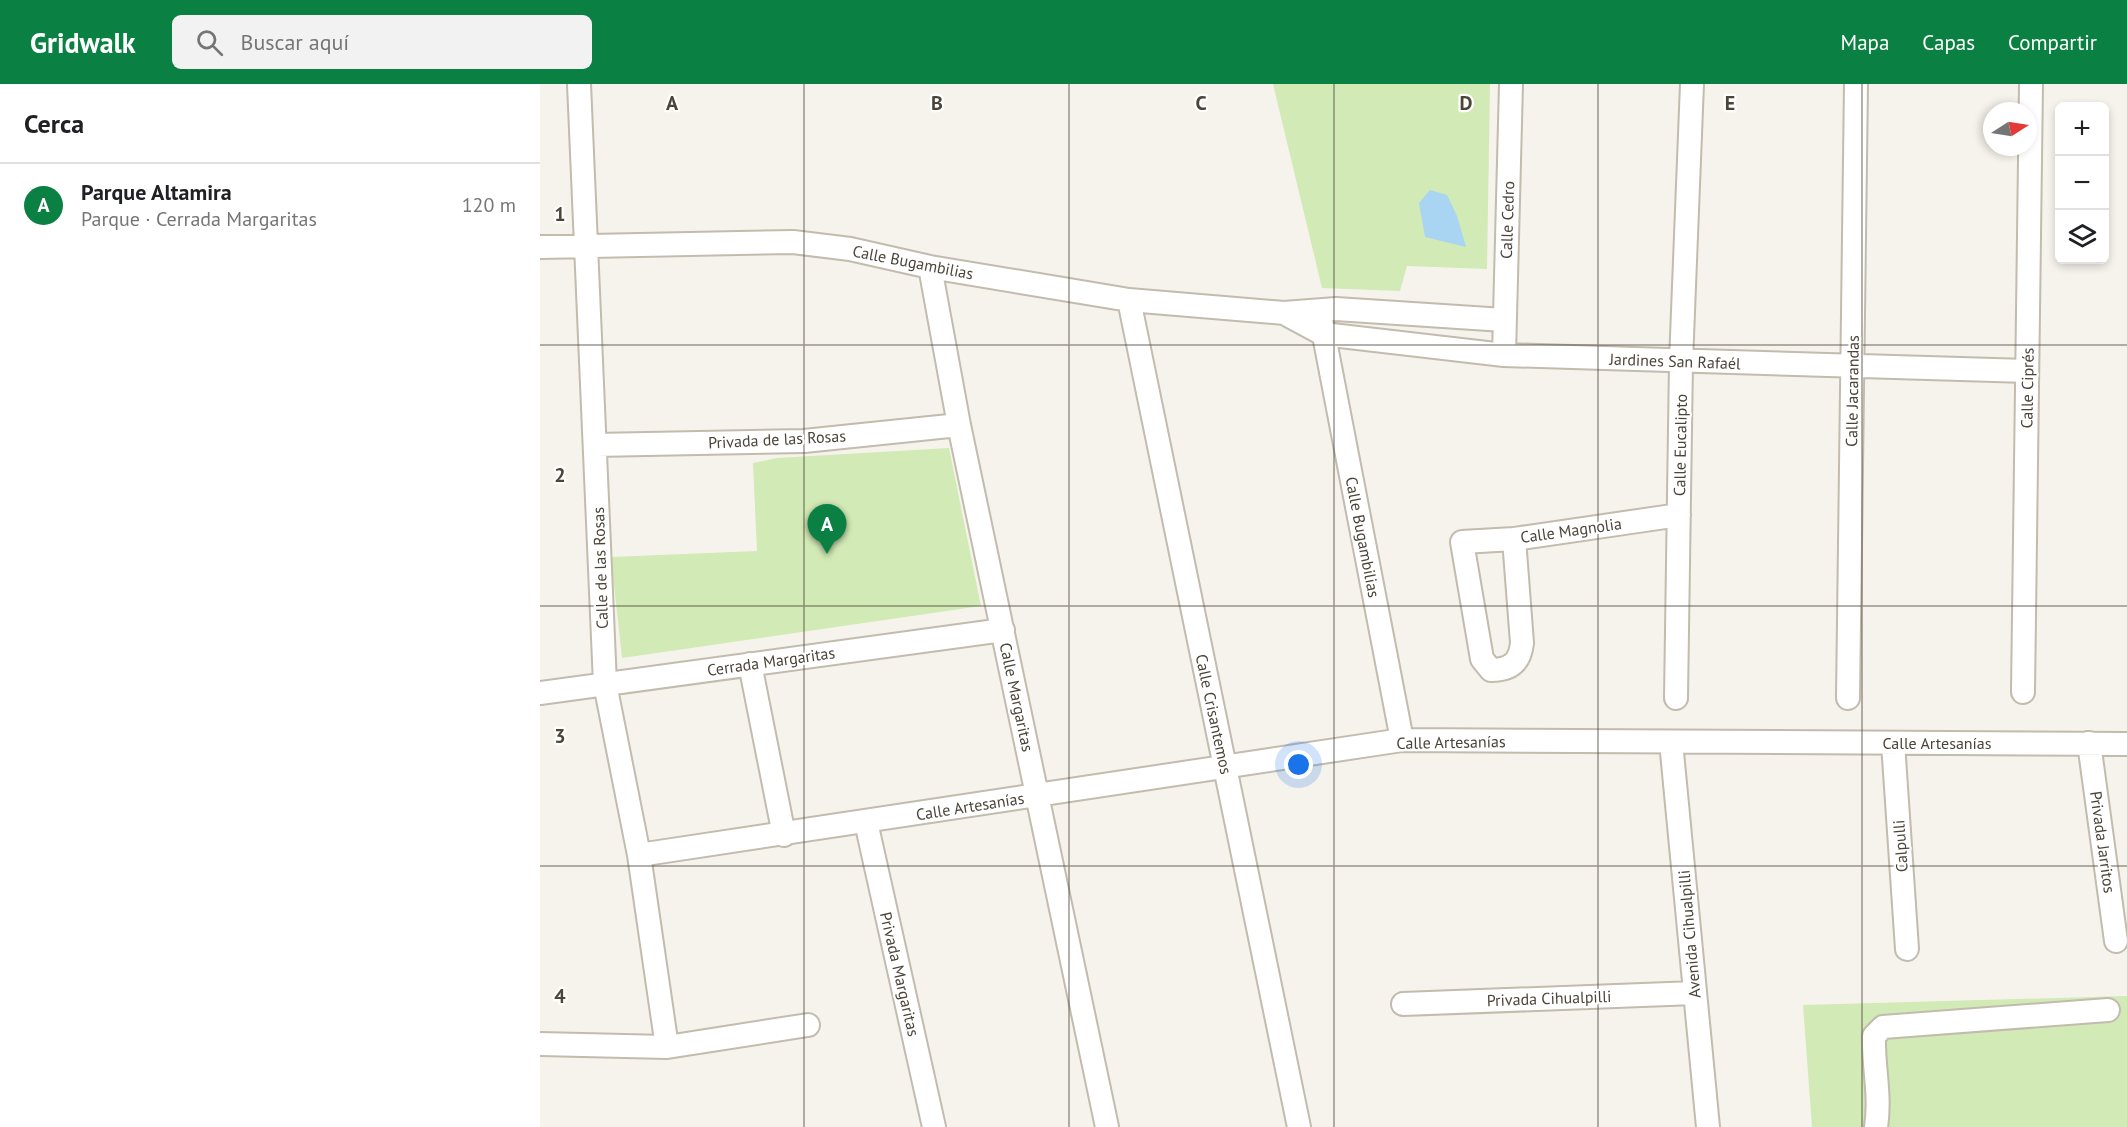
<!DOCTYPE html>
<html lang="es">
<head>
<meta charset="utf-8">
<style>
	body { margin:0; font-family:"PT Sans",sans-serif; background:#f2f2f2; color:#202124 }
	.controls { position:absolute; right:18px; top:18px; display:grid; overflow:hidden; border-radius:9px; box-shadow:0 3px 9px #0003 }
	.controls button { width:54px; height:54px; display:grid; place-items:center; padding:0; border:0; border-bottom:2px solid #e0e0e0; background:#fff; color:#202124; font:30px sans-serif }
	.compass { position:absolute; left:1443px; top:18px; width:54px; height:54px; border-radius:50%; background:#fff; box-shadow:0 3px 9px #0003; rotate:78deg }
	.you { position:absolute; left:759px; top:681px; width:21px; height:21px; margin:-15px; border:4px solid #fff; border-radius:50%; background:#1a73e8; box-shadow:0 0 0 9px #1a73e833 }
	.badge { display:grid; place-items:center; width:39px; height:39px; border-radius:50%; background:#0b8043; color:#fff; font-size:20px; font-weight:700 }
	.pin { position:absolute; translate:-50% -50px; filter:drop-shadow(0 2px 3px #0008) }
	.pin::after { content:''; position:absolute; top:32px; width:21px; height:18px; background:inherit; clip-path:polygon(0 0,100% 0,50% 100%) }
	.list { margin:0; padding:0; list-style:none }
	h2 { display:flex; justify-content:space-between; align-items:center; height:78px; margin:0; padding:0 24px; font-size:26px }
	h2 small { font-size:20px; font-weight:400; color:#757577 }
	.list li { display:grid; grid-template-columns:39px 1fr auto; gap:18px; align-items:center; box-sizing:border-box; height:84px; padding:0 24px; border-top:2px solid #e0e0e0 }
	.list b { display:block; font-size:22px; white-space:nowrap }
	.list p { margin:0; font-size:20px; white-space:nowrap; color:#757577 }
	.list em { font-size:20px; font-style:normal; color:#757577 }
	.icon { flex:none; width:33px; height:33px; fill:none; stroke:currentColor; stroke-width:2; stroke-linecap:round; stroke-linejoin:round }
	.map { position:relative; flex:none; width:1587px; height:1043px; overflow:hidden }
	header { display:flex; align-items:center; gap:36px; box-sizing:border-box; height:84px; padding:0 30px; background:#0b8043; color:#fff }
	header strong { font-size:28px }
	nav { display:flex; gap:33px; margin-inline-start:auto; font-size:21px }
	.search { width:420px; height:54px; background:#f2f2f2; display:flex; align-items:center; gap:15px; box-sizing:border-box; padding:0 21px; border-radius:9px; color:#757577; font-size:22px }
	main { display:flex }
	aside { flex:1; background:#fff }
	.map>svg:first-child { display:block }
</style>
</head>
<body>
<header>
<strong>Gridwalk</strong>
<div class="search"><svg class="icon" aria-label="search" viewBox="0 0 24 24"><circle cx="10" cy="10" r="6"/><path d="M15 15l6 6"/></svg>Buscar aquí</div>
<nav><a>Mapa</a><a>Capas</a><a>Compartir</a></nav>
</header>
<main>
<aside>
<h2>Cerca<small></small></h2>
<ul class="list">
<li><span class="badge">A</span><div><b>Parque Altamira</b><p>Parque · Cerrada Margaritas</p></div><em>120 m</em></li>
</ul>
</aside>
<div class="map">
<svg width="1587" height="1043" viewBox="0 0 1587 1043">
	<rect width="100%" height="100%" fill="#f6f3ec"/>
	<!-- green -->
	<path fill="#d2eab5" d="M733 0H950L947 185 867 182 860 207 782 204Z
		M409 364 441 522 82 574 71 473 217 467 213 379 237 374Z
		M1587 912V1043H1272L1263 921Z"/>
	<!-- water -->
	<path fill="#a9d4f2" d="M890 106 907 111 917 132 926 163 885 153 879 119Z"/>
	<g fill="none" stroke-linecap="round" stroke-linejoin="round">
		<defs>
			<path id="street" d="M39 0 65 600 99 771 127 963
				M0 163 253 158 310 165 390 183 589 216 744 229 796 225 964 236
				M390 183 419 341 567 1043
				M589 216 759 1043
				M744 229 783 250 964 271 1487 287
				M781 236 862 656
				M964 271 971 0
				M55 361 264 357 419 341
				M974 455 982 559C980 578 971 586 951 586L942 575 922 458 974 455 1139 431
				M210 580 244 751
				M1483 608 1491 0
				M0 609 463 546
				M1136 614 1141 278 1152 0
				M1308 614 1316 0
				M1131 658 1168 1043
				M1353 659 1367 865
				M1549 659 1576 857
				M326 738 394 1043
				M99 771 862 656 1587 660
				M863 920 1155 909
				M0 960 127 963 268 941
				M1336 1043C1341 1011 1333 983 1334 952L1343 943 1568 926"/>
		</defs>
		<!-- street casing -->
		<use href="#street" stroke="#c2bbae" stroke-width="26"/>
		<!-- street -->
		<use href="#street" stroke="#fff" stroke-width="22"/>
	</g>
	<!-- grid -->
	<path fill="none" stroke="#4b4439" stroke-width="1.5" stroke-opacity="0.55" d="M264 0V1043M529 0V1043M794 0V1043M1058 0V1043M1322 0V1043M0 261H1587M0 522H1587M0 782H1587"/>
	<g text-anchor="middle" stroke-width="4.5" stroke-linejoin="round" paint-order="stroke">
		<!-- street labels -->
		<g font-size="16" fill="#4b4439" stroke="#fff">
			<text transform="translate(967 136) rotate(-88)" y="6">Calle Cedro</text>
			<text transform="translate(373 178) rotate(11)" y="6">Calle Bugambilias</text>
			<text transform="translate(1135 277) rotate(2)" y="6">Jardines San Rafaél</text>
			<text transform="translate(1487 304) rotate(-89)" y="6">Calle Ciprés</text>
			<text transform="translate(1312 307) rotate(-89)" y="6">Calle Jacarandas</text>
			<text transform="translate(237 355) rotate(-3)" y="6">Privada de las Rosas</text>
			<text transform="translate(1140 361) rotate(-89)" y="6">Calle Eucalipto</text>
			<text transform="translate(1031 446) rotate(-8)" y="6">Calle Magnolia</text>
			<text transform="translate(823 453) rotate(79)" y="6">Calle Bugambilias</text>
			<text transform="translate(60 484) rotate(-92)" y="6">Calle de las Rosas</text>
			<text transform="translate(231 577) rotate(-8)" y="6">Cerrada Margaritas</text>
			<text transform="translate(477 613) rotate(78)" y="6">Calle Margaritas</text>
			<text transform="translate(674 630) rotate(78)" y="6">Calle Crisantemos</text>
			<text transform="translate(911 658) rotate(-1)" y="6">Calle Artesanías</text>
			<text x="1397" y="665">Calle Artesanías</text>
			<text transform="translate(430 722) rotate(-9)" y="6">Calle Artesanías</text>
			<text transform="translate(1563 758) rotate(82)" y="6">Privada Jarritos</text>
			<text transform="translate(1360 762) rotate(-94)" y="6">Calpulli</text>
			<text transform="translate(1149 850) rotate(-95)" y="6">Avenida Cihualpilli</text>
			<text transform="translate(360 890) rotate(77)" y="6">Privada Margaritas</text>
			<text transform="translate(1009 914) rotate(-2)" y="6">Privada Cihualpilli</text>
		</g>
	</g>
	<g font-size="20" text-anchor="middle" font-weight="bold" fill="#4b4439" stroke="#fff" stroke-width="4.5" stroke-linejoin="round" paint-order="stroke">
		<text x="132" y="26">A</text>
		<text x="397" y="26">B</text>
		<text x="661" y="26">C</text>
		<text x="926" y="26">D</text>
		<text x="1190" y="26">E</text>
		<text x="20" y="137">1</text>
		<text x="20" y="398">2</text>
		<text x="20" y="659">3</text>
		<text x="20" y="919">4</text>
	</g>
</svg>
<div class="controls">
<button>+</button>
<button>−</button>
<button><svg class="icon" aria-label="layers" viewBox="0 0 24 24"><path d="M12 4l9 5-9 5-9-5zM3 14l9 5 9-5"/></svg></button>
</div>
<svg class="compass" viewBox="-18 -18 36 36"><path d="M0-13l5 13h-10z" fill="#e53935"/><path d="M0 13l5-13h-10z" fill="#757577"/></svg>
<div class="you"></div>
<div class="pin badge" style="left:287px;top:470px">A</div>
</div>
</main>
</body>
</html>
